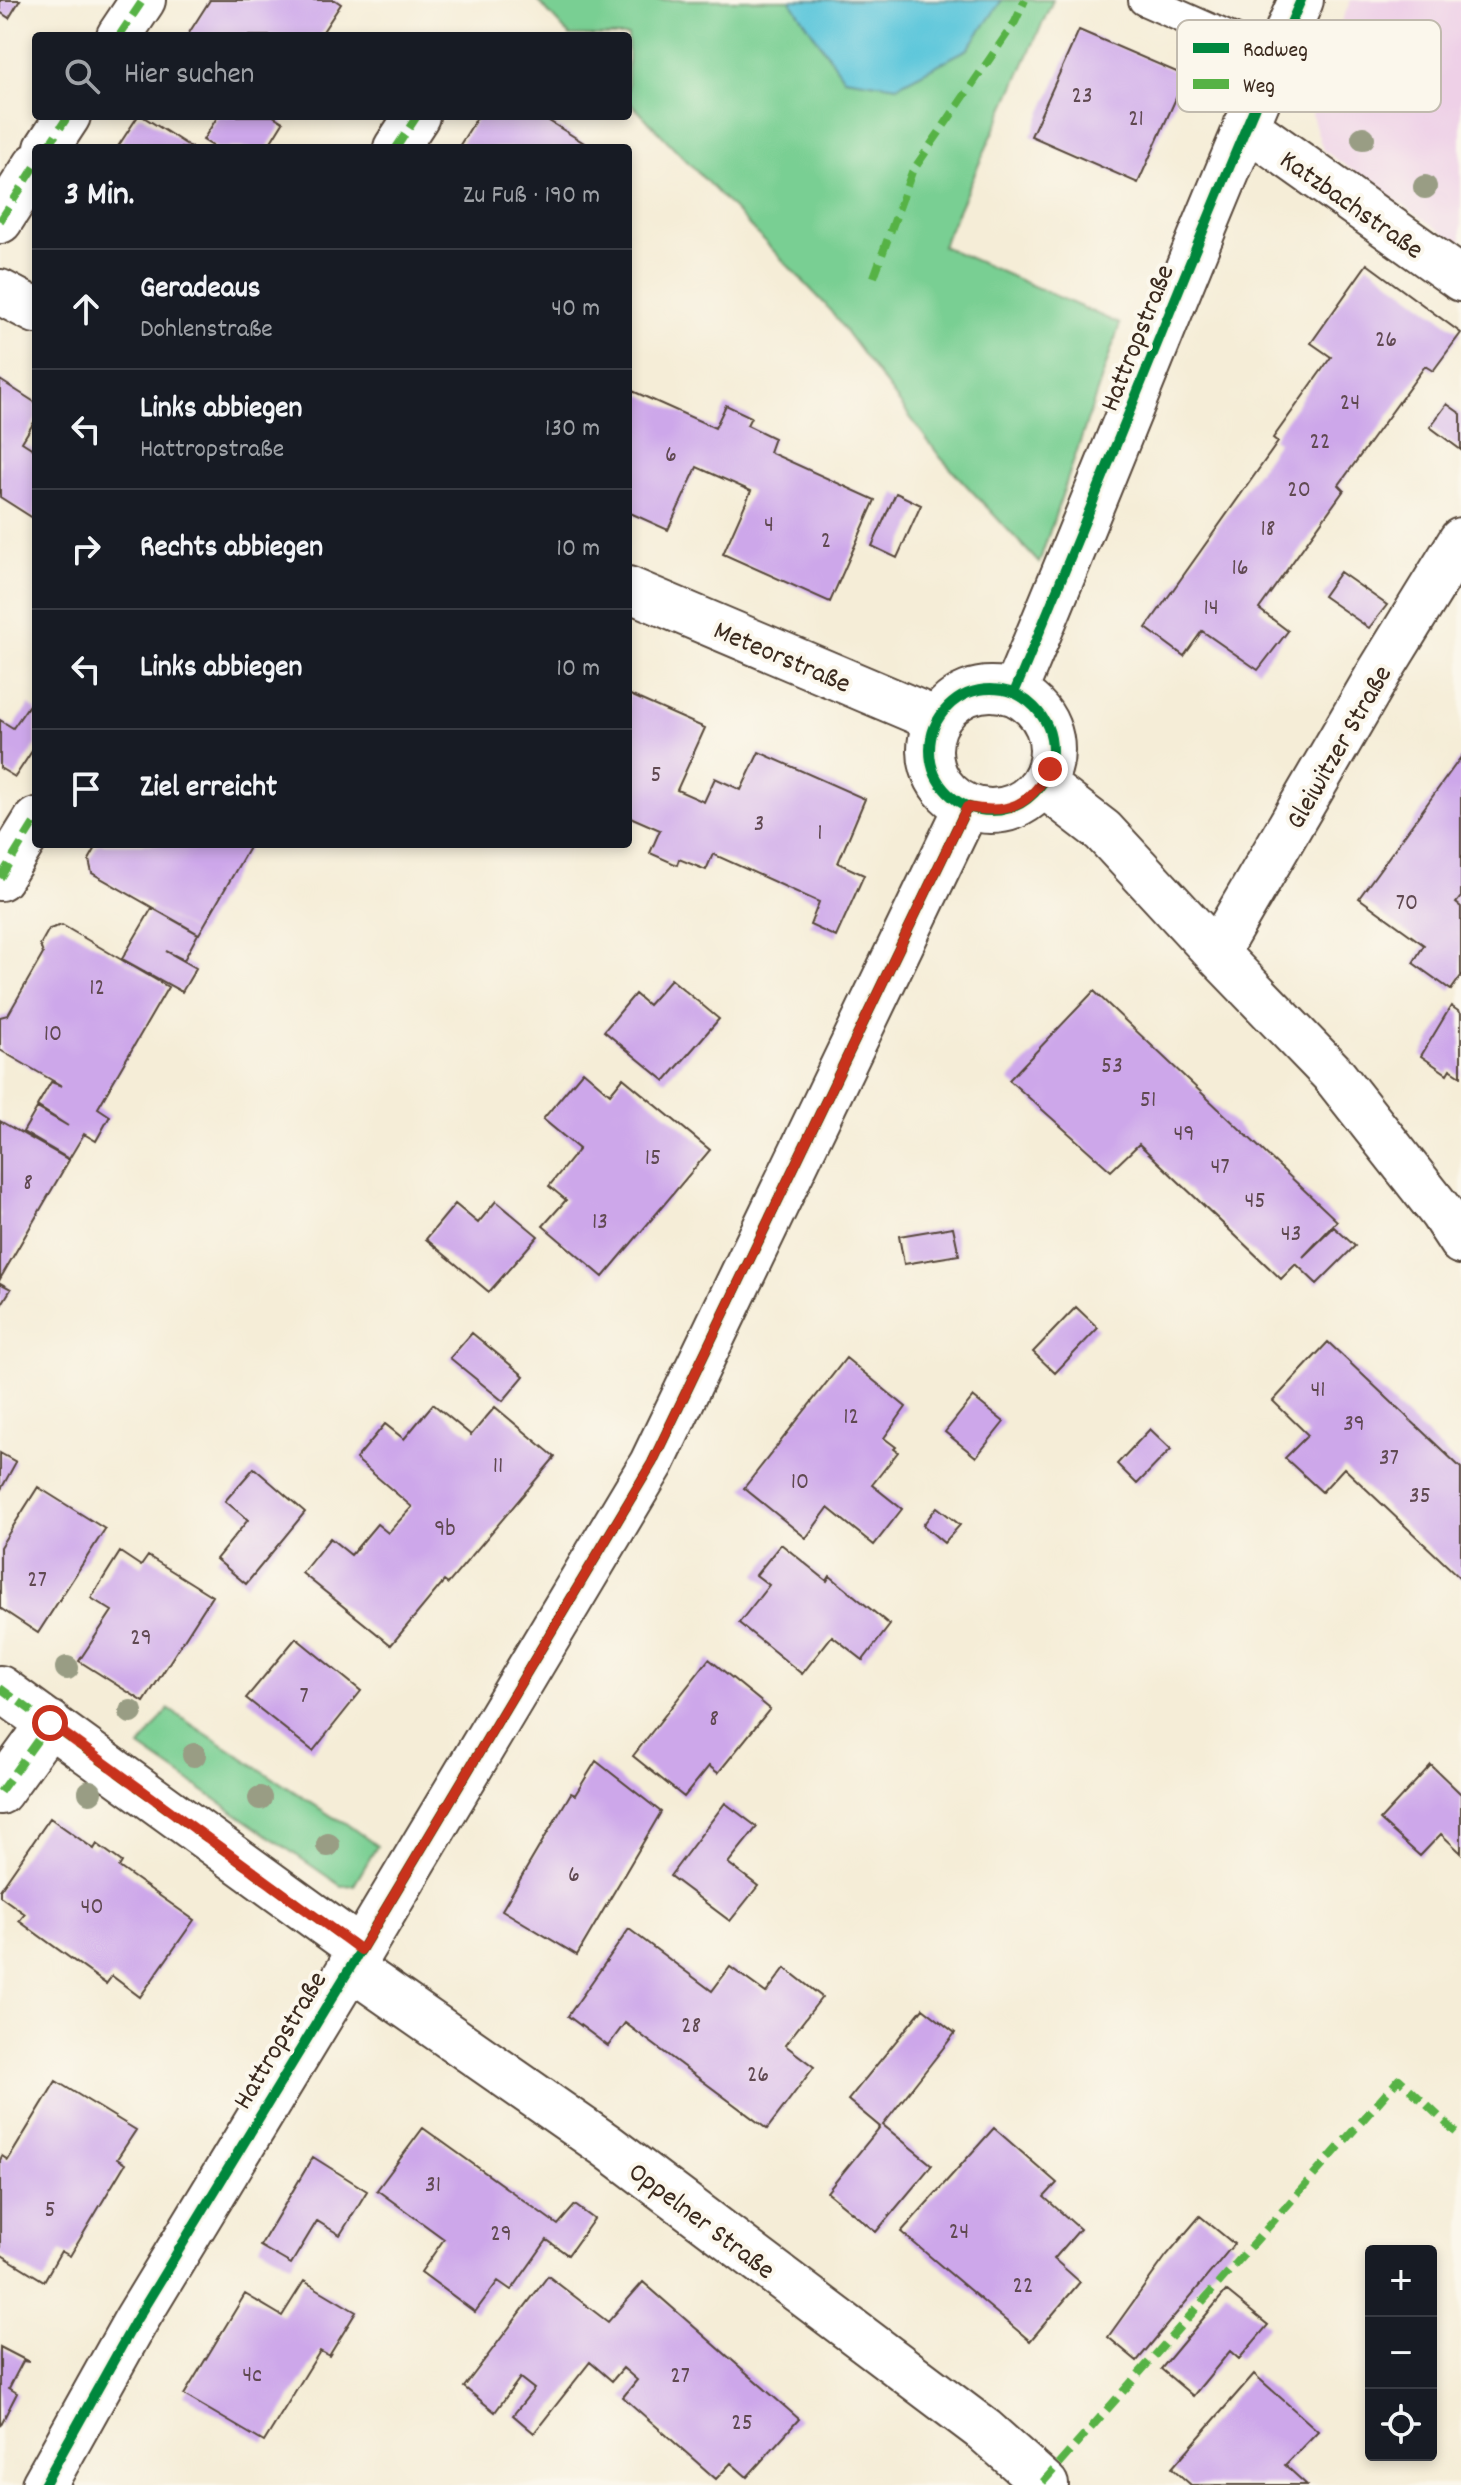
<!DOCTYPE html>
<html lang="de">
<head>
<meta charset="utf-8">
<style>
	body { margin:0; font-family:Dekko,sans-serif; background:#20242c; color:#f1f3f6 }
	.controls { position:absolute; right:24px; bottom:24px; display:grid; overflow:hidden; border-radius:8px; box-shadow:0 4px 12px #0003 }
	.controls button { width:72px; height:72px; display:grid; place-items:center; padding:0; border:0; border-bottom:2px solid #363941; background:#171b24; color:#f1f3f6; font:40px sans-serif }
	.stop { position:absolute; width:24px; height:24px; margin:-18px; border:6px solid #c8321e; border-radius:50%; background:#fff }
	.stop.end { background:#c8321e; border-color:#fff; box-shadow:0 2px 8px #0008 }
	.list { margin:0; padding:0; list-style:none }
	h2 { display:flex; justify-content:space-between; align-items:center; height:104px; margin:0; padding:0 32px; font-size:34px }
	h2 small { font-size:26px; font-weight:400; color:#9ea1a6 }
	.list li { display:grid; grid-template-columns:52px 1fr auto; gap:24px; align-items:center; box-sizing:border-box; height:120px; padding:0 32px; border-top:2px solid #363941 }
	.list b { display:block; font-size:30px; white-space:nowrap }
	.list p { margin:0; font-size:26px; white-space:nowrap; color:#9ea1a6 }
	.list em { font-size:26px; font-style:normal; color:#9ea1a6 }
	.icon { flex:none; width:44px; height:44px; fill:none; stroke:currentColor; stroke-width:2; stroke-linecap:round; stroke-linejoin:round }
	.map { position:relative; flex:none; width:1461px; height:2485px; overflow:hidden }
	.search { position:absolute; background:#171b24; box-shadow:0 4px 12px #0003; left:32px; top:32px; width:600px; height:88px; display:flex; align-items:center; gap:20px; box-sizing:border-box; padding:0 28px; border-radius:8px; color:#9ea1a6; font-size:30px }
	.panel { position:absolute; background:#171b24; box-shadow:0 4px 12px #0003; left:32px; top:144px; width:600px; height:704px; border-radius:8px }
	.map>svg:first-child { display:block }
</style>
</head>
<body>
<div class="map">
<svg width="1461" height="2485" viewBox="0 0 1461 2485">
	<rect width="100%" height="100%" fill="#fbf7ec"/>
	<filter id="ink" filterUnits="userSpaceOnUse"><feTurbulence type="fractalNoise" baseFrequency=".0125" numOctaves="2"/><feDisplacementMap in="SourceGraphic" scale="16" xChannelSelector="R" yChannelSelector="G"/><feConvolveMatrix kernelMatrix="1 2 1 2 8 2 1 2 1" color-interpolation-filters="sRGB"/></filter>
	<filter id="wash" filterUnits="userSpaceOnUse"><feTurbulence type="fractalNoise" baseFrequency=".006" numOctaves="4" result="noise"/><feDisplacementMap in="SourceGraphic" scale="32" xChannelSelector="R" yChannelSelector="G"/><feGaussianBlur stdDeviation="1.8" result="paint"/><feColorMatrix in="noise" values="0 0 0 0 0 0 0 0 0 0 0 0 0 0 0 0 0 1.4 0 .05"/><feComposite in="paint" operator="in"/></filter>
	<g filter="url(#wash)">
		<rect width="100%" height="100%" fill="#f5edd7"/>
		<!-- built -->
		<path fill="#eed0e7" d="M1351 0H1461V245L1323 150 1312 116 1317 75Z"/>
		<!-- green -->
		<path fill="#79cf93" stroke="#5a7c58" stroke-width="2" d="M537 0H1053L942 246 1120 324 1039 563 941 458 825 304 628 100V36H570Z
			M168 1709 333 1817 344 1822 377 1846 354 1885 341 1886 140 1747Z"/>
		<!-- water -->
		<path fill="#5fc7db" stroke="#4d787c" stroke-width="2" d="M790 0H1002L968 49 897 86 844 78Z"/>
		<g id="blocks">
			<!-- building -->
			<path fill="#cda7ea" d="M0 0H20L9 18 0 12Z
				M210 0H335L341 4 320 36H187Z
				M1079 30 1186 76 1138 183 1031 136Z
				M138 116H142L192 148H117Z
				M218 116H273L283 122 267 148H216L203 140Z
				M478 116H541L592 148H458Z
				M1367 264 1461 333 1433 371 1425 366 1339 485 1344 490 1259 609 1288 631 1258 670 1202 631 1184 656 1146 628 1278 442 1273 438 1331 357 1311 343Z
				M0 380 36 403V419L22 442 36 451V520L0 497Z
				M628 389 715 428 726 405 751 417 747 425 774 438 769 452 875 500 830 602 723 554 751 491 697 467 668 530 628 512Z
				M1447 404 1461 414V450L1430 427Z
				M896 493 921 505 897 558 872 546Z
				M1340 572 1387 605 1369 628 1323 596Z
				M628 694 705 728 677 790 704 802 715 778 741 790 759 752 865 799 838 863 864 875 836 937 810 925 819 902 713 854 706 870 679 859 677 865 650 853 660 830 628 816Z
				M29 705 36 710V745L15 777 0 768V720L13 728Z
				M1461 757V897L1456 903 1461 907V976L1451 990 1413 963 1424 945 1359 898Z
				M98 844H251L199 934 92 873 89 860Z
				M152 908 198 934 184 960 166 951 196 968 182 992 122 959Z
				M62 925 168 987 98 1108 110 1116 96 1141 84 1134 69 1159 23 1132 37 1108 68 1126 37 1106 51 1082 62 1086 0 1050V1017L8 1015 43 954 40 945 49 929Z
				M671 979 719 1019 665 1081 604 1031 635 994 648 1005Z
				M1094 991 1337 1221 1303 1257 1334 1227 1355 1246 1317 1284 1296 1264 1281 1279 1139 1144 1111 1171 1009 1080Z
				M1451 1006 1461 1013V1076L1450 1069 1447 1074 1421 1056Z
				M583 1071 610 1094 623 1078 710 1150 603 1277 543 1226 566 1200 549 1186 579 1149 543 1119Z
				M0 1121 69 1160 0 1279Z
				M496 1201 538 1236 489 1292 426 1239 455 1204 478 1223Z
				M953 1227 959 1255 904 1264 899 1236Z
				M0 1283 11 1289 0 1307Z
				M1076 1307 1098 1328 1055 1373 1033 1352Z
				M472 1333 524 1376 503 1401 450 1358Z
				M1328 1342 1461 1468V1579L1344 1468 1322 1492 1285 1458 1308 1435 1273 1401Z
				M846 1358 906 1407 884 1438 896 1447 894 1449 898 1452 872 1485 902 1509 874 1545 828 1508 806 1538 744 1488Z
				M973 1397 1004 1422 976 1457 945 1432Z
				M433 1404 471 1435 495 1407 555 1457 448 1584 444 1581 391 1645 302 1573 330 1538 351 1555 377 1524 388 1533 412 1507 356 1459 385 1424 404 1439Z
				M1150 1429 1171 1449 1137 1484 1117 1464Z
				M0 1453 16 1462 0 1491Z
				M254 1468 305 1512 246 1584 216 1559 248 1520 225 1501Z
				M38 1487 105 1529 38 1633 0 1608V1547Z
				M937 1507 960 1525 944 1543 923 1525Z
				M781 1544 827 1581 830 1576 890 1625 863 1660 832 1636 802 1674 739 1623 769 1585 756 1575Z
				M120 1552 141 1566 148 1556 212 1596 144 1702 79 1661 112 1611 91 1598Z
				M296 1638 361 1691 313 1751 246 1698Z
				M709 1659 770 1709 718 1773 709 1766 684 1797 633 1756Z
				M596 1761 661 1812 577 1955 502 1910 571 1793 575 1795Z
				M1431 1765 1461 1794V1853L1441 1834 1420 1856 1380 1820Z
				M725 1803 757 1827 728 1863 758 1886 730 1921 670 1876Z
				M50 1818 94 1849 97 1844 122 1862 119 1867 194 1920 140 1997 112 1976 106 1984 19 1921 25 1914 0 1896V1890Z
				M629 1929 712 1991 730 1967 766 1993 785 1968 822 1997 785 2045 814 2067 767 2129 625 2023 608 2046 568 2016Z
				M923 2008 955 2033 883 2125 932 2165 876 2232 827 2192 880 2127 848 2100Z
				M56 2081 136 2130 117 2159 125 2164 70 2256 61 2251 44 2281 0 2254V2160L2 2156 8 2160Z
				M423 2128 558 2225 575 2205 594 2219 568 2255 547 2240 513 2288 511 2290 498 2281 475 2312 421 2272 444 2239 377 2190Z
				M994 2128 1057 2183 1044 2197 1080 2229 1054 2259 1080 2282 1030 2341 901 2232Z
				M313 2157 367 2191 340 2235 317 2221 291 2264 260 2246Z
				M1200 2216 1234 2244 1137 2361 1108 2337 1166 2256Z
				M548 2276 608 2322 643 2282 799 2419 747 2477 731 2463 716 2479 623 2397 637 2380 623 2368 612 2381 590 2362 534 2433 513 2415 534 2389 520 2378 495 2412 464 2387Z
				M304 2281 356 2312 329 2356 320 2351 264 2442 184 2395 245 2294 282 2316Z
				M1226 2291 1268 2325 1239 2359 1230 2351 1193 2396 1161 2369Z
				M0 2347 29 2362 23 2361 9 2388 17 2393 0 2426Z
				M1254 2374 1318 2431 1285 2465 1307 2485H1191L1172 2468Z"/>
		</g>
	</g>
	<g filter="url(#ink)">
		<use href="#blocks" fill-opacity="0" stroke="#57473a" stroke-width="2"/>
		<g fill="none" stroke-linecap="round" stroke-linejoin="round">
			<defs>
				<path id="service" d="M1144 0 1275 58"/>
				<path id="minor" d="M119 36 143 0
					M1246 126 1461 279
					M47 148 68 116
					M396 148 417 116
					M0 221 36 165
					M0 292 36 311
					M628 589 937 720
					M930 750a61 61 0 1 1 122 0a61 61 0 1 1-122 0Z
					M1014 693C1111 463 1200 229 1301 0
					M1042 784 1103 831 1216 953 1332 1073 1442 1213 1461 1242
					M0 878 36 820
					M1216 953 1379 673 1461 540
					M0 1688 361 1950
					M0 1792 50 1723
					M350 1967 607 2146 984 2430 1046 2485
					M44 2485 135 2322 361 1950 652 1463 967 807"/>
			</defs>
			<!-- service casing -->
			<use href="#service" stroke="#57473a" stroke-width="34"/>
			<!-- minor casing -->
			<use href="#minor" stroke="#57473a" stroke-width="48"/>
			<!-- service -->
			<use href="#service" stroke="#fff" stroke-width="30"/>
			<!-- minor -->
			<use href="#minor" stroke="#fff" stroke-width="44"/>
			<!-- quiet -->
			<path stroke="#57b245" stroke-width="8" stroke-dasharray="16 8" stroke-linecap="butt" d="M119 36 143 0
				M47 148 68 116
				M396 148 417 116
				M0 221 36 165
				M874 277 912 172 1015 22 1025 0
				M0 878 36 820
				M0 1688 361 1950
				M0 1792 50 1723
				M1043 2482 1399 2079 1461 2137"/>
			<defs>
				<path id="cycleway" d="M930 750a61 61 0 1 1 122 0a61 61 0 1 1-122 0Z
					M1014 693C1111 463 1200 229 1301 0
					M44 2485 135 2322 361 1950 652 1463 967 807"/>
			</defs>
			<!-- cycleway casing -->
			<use href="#cycleway" stroke="#fbf7ec" stroke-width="15"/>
			<!-- cycleway -->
			<use href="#cycleway" stroke="#00873e" stroke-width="10"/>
		</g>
		<!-- trees -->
		<g fill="#999d84">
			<circle cx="1363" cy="138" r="12"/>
			<circle cx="1425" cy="187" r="12"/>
			<circle cx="67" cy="1668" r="12"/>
			<circle cx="131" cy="1712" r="12"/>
			<circle cx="194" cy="1755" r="12"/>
			<circle cx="90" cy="1792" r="12"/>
			<circle cx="260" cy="1798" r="12"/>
			<circle cx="328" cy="1845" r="12"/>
		</g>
	</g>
	<g fill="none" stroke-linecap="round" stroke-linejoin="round" filter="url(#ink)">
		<!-- route -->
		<path stroke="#c8321e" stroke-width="10" d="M50 1723 361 1950 652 1463 967 807C1008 815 1030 806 1050 769"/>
	</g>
	<g text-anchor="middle" stroke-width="8" stroke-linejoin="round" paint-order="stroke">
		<!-- number labels -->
		<g font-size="24" fill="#604951">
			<text x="1082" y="102">23</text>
			<text x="1136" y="125">21</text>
			<text x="1386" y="346">26</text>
			<text x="1350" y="409">24</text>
			<text x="1320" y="448">22</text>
			<text x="671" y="461">6</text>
			<text x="1299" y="496">20</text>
			<text x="769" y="531">4</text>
			<text x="1268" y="535">18</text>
			<text x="826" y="547">2</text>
			<text x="1240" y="574">16</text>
			<text x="1211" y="614">14</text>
			<text x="656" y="781">5</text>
			<text x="759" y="830">3</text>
			<text x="820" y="839">1</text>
			<text x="1407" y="909">70</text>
			<text x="97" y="994">12</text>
			<text x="53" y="1040">10</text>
			<text x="1112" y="1072">53</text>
			<text x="1148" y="1106">51</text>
			<text x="1184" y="1140">49</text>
			<text x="653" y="1164">15</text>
			<text x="1220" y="1173">47</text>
			<text x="28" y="1189">8</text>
			<text x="1255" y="1207">45</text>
			<text x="600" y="1228">13</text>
			<text x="1291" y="1240">43</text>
			<text x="1318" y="1396">41</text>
			<text x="851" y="1423">12</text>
			<text x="1354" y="1430">39</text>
			<text x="1389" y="1464">37</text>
			<text x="498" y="1472">11</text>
			<text x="800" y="1488">10</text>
			<text x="1420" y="1502">35</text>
			<text x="445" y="1535">9b</text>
			<text x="37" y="1586">27</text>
			<text x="141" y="1644">29</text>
			<text x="304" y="1702">7</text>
			<text x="714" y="1725">8</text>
			<text x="574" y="1881">6</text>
			<text x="92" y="1913">40</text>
			<text x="691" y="2032">28</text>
			<text x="758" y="2081">26</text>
			<text x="433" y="2191">31</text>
			<text x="50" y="2216">5</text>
			<text x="959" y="2238">24</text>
			<text x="501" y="2240">29</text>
			<text x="1023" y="2292">22</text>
			<text x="252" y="2381">4c</text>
			<text x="680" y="2382">27</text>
			<text x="742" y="2429">25</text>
		</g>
		<!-- street labels -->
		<g font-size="28" fill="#3b2a1e" stroke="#fbf7ec">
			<text transform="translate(1353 203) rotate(35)" y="10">Katzbachstraße</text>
			<text transform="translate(1135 337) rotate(-68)" y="10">Hattropstraße</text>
			<text transform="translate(783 655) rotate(23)" y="10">Meteorstraße</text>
			<text transform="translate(1337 746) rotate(-60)" y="10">Gleiwitzer Straße</text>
			<text transform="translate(278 2039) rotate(-59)" y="10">Hattropstraße</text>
			<text transform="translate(703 2219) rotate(37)" y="10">Oppelner Straße</text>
		</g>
	</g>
	<!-- legend -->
	<rect x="1177" y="20" width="264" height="92" rx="12" fill="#fbf7ec" stroke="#c1baae" stroke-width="2"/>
	<rect x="1193" y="43" width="36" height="10" fill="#00873e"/>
	<rect x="1193" y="79" width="36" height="10" fill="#57b245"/>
	<g font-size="22" fill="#3b2a1e">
		<text x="1243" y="56">Radweg</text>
		<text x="1243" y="92">Weg</text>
	</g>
</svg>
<div class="controls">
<button>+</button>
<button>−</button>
<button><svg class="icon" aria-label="locate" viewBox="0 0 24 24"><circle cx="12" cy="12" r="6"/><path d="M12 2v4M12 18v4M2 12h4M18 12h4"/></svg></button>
</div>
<div class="stop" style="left:50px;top:1723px"></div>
<div class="stop end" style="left:1050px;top:769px"></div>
<div class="search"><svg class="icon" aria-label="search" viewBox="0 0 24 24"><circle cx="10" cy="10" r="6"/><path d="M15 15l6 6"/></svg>Hier suchen</div>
<section class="panel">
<h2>3 Min.<small>Zu Fuß · 190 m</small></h2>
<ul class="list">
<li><svg class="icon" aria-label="ahead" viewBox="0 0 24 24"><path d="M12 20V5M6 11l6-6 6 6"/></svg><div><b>Geradeaus</b><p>Dohlenstraße</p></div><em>40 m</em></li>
<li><svg class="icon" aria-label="left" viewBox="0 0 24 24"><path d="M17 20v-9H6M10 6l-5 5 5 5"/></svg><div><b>Links abbiegen</b><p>Hattropstraße</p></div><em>130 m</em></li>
<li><svg class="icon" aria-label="right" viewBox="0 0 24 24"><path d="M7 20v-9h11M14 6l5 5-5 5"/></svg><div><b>Rechts abbiegen</b></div><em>10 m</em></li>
<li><svg class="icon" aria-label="left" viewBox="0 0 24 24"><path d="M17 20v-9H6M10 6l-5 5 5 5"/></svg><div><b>Links abbiegen</b></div><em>10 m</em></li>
<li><svg class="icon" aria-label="arrive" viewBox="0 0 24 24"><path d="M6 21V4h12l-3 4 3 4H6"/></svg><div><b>Ziel erreicht</b></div></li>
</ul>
</section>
</div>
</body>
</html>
